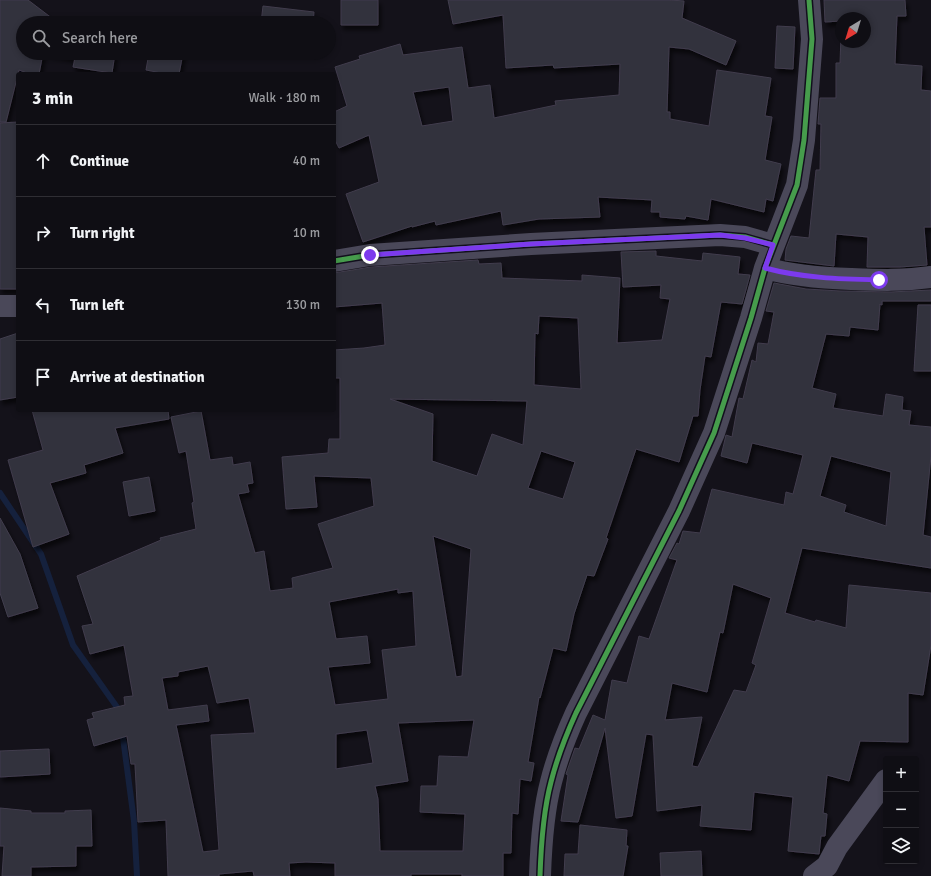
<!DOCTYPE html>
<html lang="en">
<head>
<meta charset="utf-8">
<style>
	body { margin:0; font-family:Signika,sans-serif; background:#1d1c22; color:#f1f3f6 }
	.controls { position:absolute; right:12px; bottom:12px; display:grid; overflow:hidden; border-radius:4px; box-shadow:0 2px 6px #0003 }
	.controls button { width:36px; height:36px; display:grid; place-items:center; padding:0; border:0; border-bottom:1px solid #2f2e34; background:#0f0e14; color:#f1f3f6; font:20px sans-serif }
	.compass { position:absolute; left:835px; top:12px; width:36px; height:36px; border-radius:50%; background:#0f0e14; box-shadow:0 2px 6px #0003; rotate:218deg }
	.stop { position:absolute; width:12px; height:12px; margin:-9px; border:3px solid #7c3aed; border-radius:50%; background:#fff }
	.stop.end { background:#7c3aed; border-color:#fff; box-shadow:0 1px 4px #0008 }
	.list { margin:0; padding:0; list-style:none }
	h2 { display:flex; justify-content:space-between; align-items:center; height:52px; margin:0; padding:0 16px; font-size:17px }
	h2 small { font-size:13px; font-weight:400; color:#9b9ca0 }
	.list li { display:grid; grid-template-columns:26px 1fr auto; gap:12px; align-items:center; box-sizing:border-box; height:72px; padding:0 16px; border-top:1px solid #2f2e34 }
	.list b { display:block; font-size:15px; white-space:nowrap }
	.list em { font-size:13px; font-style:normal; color:#9b9ca0 }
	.icon { flex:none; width:22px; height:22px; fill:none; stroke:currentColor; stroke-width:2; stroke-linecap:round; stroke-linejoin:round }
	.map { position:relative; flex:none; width:931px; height:876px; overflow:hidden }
	.search { position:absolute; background:#0f0e14; box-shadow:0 2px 6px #0003; left:16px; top:16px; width:320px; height:44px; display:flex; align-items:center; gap:10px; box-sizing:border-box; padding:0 14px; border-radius:22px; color:#9b9ca0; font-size:15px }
	.panel { position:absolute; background:#0f0e14; box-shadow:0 2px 6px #0003; left:16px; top:72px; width:320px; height:340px; border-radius:4px }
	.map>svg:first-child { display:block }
</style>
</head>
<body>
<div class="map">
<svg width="931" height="876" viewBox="0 0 931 876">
	<defs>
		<filter id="shadow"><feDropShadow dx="2.5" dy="4.5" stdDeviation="2" flood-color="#0009"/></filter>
	</defs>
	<rect width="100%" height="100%" fill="#14121a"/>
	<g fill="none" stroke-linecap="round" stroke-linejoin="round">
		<!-- stream -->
		<path stroke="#15213d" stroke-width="6" d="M0 493 41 554 73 645 119 710V713
			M122 730 134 821 137 876"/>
	</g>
	<!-- building -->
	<path fill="#32303c" stroke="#413d4d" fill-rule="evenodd" filter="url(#shadow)" d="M0 0H28L53 19 68 23H23V53H43L39 74H30L19 70 6 122H0Z
		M341 0H378V25H341Z
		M448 0H670L684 1 682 18 736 41 726 65 689 49 669 47 667 112H670V119L709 126 717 70 771 78 765 116 772 117 765 160 781 164 773 201 766 199 764 212 711 199 708 220 686 216 685 219 660 217V212H651L652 200 598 197 600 217 539 219 503 225 501 211 436 225 435 221 412 227V226L363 242 346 194 379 182 369 135 339 148 334 138V112L347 106 335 67 360 59 359 56 400 44 403 55 462 47 468 88 490 85 494 118 556 105 555 101 619 95 620 64 554 68 553 65 506 68 503 15 453 24ZM449 87 453 121 422 126 413 92Z
		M824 0H905L906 16H897L895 64 922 66 921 90 931 91V227H924L927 265 900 267H867L868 237 836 234 834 266 785 260 786 249 791 236 809 238 816 170H820L821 124H818L820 98H836V63H840L841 37V42H865V18H841V21L825 22Z
		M263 6 314 12 313 23H261Z
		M777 26 795 27 793 69 775 68Z
		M50 53H115L112 73 73 67 75 58Z
		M149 53H183L179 74H167L146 70Z
		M18 122V289H0V123Z
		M656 251V256L702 261 703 253 740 257 738 274 750 275 742 304 721 302 711 357 705 356 700 390 698 416H693L679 462 636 449 606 538 608 539 594 576 587 575 574 614 566 651 553 648 540 698 539 697 528 762 534 763 531 781 520 779 518 814 512 813 511 853H503V876H462V874H411V876H335V863L306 862 289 863 290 876H254L253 871 219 874V876H168L166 820 138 822 135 764H131L127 736 94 746 87 720 94 718 92 713 125 705 124 697 133 696 124 645 90 654 82 626 93 624 77 576 161 540 160 538 196 529 192 503 194 502 186 451 179 453 171 417 201 411 210 460 232 457 233 465 250 462 253 483 247 484 249 492 238 494 255 553 264 551 270 591 293 588 292 578 333 568 318 524 374 506 371 478 314 476 317 507 286 509 282 457 328 453 329 439H340V378H335L334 350 364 348 385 345 382 303 334 307V273L371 267 478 260 479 264 501 263 502 278 582 281V275L620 278 617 343 662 340 670 299 660 298 661 285 623 287 621 252ZM539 316 578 318 581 389 534 385 535 333 538 334ZM390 399 527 401 523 445 492 434 477 476 432 461 433 414ZM541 451 575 462 563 499 528 488ZM433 536 471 549 462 676 456 677ZM398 589V593L413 591 416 646 382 650 388 699 335 705 328 667 370 663 367 636 336 639 329 602ZM208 666 217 703 249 698 255 733 211 735 219 850 203 852 176 725 209 721 207 705 168 710 162 678 178 676V672ZM474 720 468 757 439 756 437 786H421L420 812 465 814 463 851H380L378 799 375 786 408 781 398 723ZM367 730 373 763 336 769V734Z
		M774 283 806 289 840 291 891 292 931 290V301H882V305L880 304 878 330 850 327 849 336 826 334 812 388 836 394 833 408 883 416 886 394 903 397 902 410 911 411 909 425 931 427V456L923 535 931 537V568L802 548 785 613 815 622 816 620 846 628 849 585 931 593V645L923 695 908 693V742L860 741 849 781 827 775 823 813 827 814 825 836H821L819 854 788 851 793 797 754 792 751 830 700 826 702 805 657 811 653 735 646 734 632 816 616 818 605 728 578 822 561 821 568 775 566 774 575 748 579 749 593 715 605 720 612 680 627 683 639 636 649 639 677 560 669 558 677 543 679 544 683 531 700 533 712 489 784 505 786 492 793 494 803 455 752 443 747 463 721 456 726 435 732 437 739 398 743 399 752 360 756 362 758 343 768 344 774 312 766 311ZM831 456 891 472 886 526 844 512 846 505 820 496ZM733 584 771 598 752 663 756 665 746 692 734 690 698 767 692 766 702 717 665 720 672 683 707 692 720 632 723 633Z
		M918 305H931V371H914Z
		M18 333V397L0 400V339Z
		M32 410H168L169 419 115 428 123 453 84 465 86 473 50 483 69 534 33 547 8 460 43 450Z
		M149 477 155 511 129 516 123 482Z
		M0 518 20 554 38 608 8 617 0 593Z
		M49 749 50 774 0 777V751Z
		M0 808 31 811V813H65V811L91 810 92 846H76V866L31 867V876H2L4 846H0Z
		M580 825 627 830 626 846H628L623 876H564L565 854H578Z
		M701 851 702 876H661L660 853Z"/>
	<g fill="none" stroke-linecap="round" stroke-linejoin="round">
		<!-- minor -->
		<path stroke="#4a4859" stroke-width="22" d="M334 261 370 255 531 244 720 235 745 237 773 245
			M765 268C793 276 822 278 851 279 878 280 904 281 931 277
			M0 306H18
			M540 876C541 845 543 812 551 782 557 758 566 735 576 713L679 511 714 433 751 318 765 268 797 185 804 140 812 39 809 0
			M814 876 827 866 837 847 886 780"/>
		<defs>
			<path id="cycleway" d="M334 261 370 255 531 244 720 235 745 237 773 245
				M540 876C541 845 543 812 551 782 557 758 566 735 576 713L679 511 714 433 751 318 765 268 797 185 804 140 812 39 809 0"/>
		</defs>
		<!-- cycleway casing -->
		<use href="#cycleway" stroke="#120f1d" stroke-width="8"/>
		<!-- cycleway -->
		<use href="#cycleway" stroke="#469c4c" stroke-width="5"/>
	</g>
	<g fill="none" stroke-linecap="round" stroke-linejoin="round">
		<!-- route -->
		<path stroke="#7c3aed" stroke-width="5" d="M370 255 531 244 720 235 745 238 773 245 765 268C802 278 840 279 879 280"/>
	</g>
</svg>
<div class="controls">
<button>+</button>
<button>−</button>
<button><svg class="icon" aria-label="layers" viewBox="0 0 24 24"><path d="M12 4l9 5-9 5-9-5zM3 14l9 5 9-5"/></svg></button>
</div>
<svg class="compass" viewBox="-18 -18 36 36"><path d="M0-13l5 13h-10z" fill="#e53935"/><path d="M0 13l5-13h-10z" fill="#9b9ca0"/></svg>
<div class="stop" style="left:879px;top:280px"></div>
<div class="stop end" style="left:370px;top:255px"></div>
<div class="search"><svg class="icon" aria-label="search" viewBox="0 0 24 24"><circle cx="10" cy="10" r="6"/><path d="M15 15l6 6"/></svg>Search here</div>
<section class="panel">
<h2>3 min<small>Walk · 180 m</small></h2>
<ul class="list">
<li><svg class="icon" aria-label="ahead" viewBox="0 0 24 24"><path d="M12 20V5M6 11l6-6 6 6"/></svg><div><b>Continue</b></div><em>40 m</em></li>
<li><svg class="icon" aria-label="right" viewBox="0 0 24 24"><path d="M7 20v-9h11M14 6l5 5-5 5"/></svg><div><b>Turn right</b></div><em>10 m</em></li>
<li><svg class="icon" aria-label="left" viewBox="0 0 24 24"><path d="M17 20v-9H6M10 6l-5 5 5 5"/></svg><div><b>Turn left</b></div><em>130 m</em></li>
<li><svg class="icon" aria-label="arrive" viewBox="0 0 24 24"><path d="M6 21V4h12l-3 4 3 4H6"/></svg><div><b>Arrive at destination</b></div></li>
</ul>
</section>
</div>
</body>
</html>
